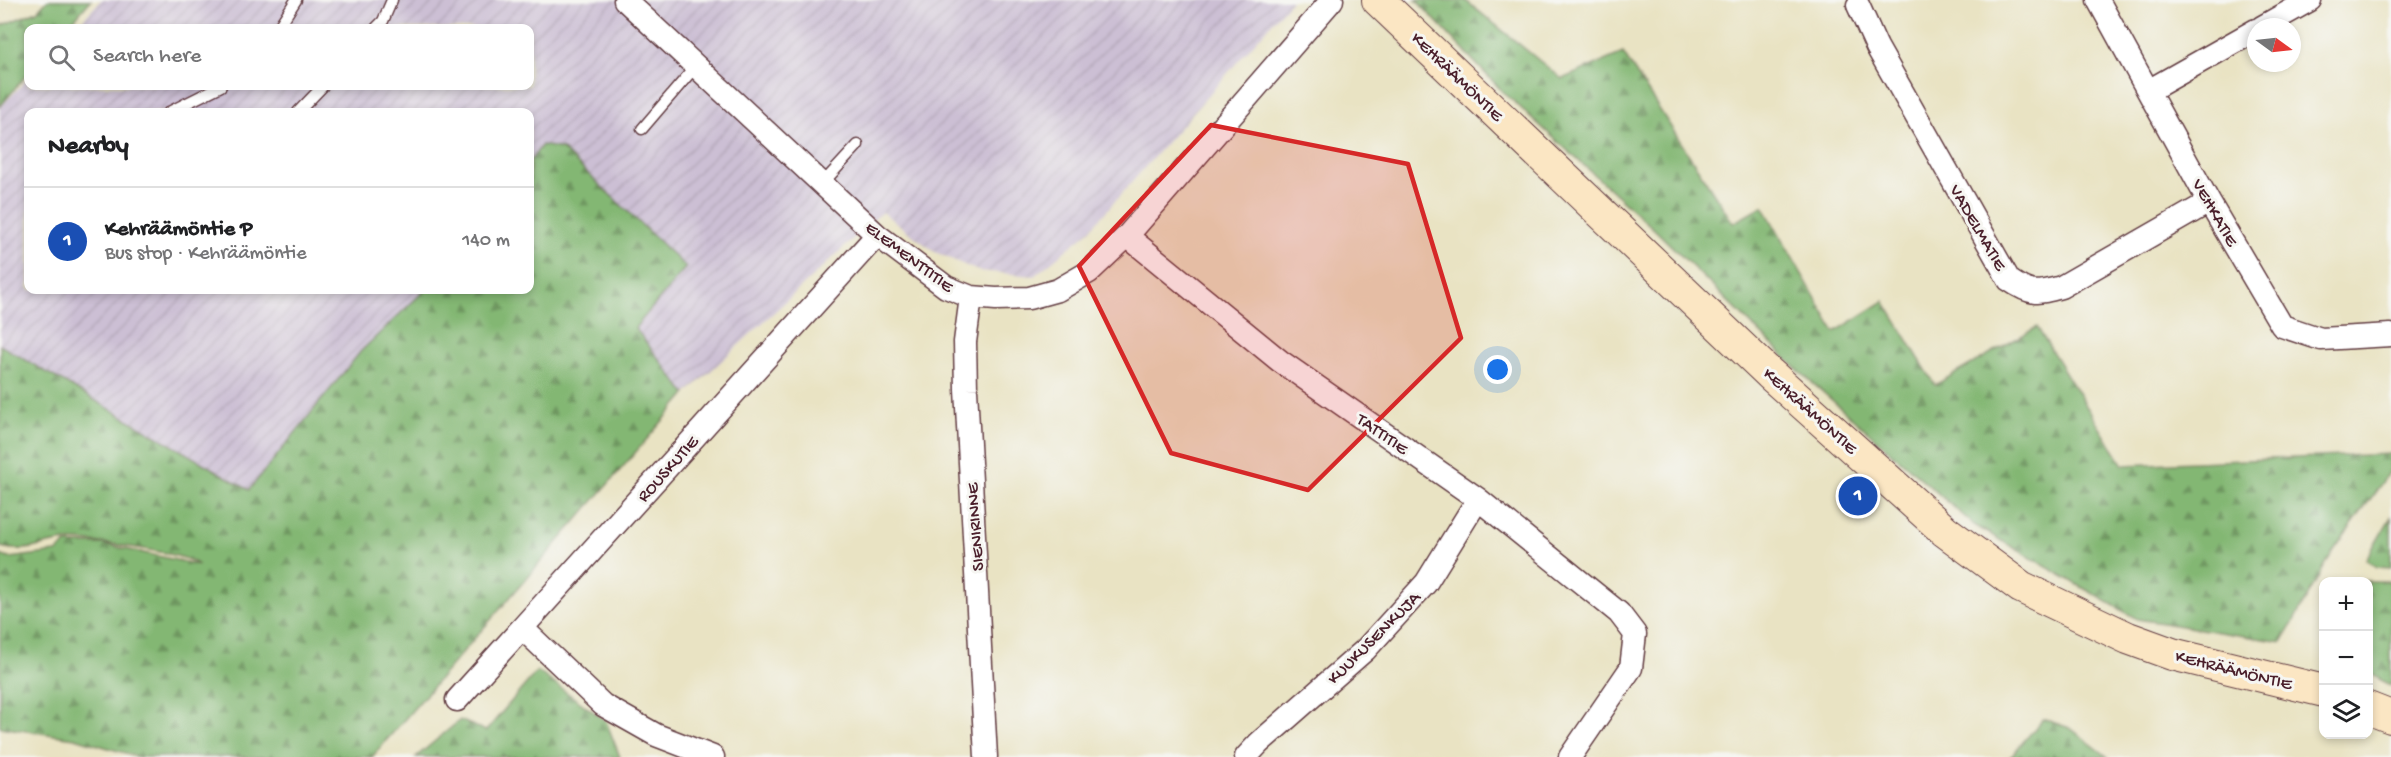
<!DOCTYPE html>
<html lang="en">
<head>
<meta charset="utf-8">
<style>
	body { margin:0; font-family:"Gochi Hand",sans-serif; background:#f6f6f6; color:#202124 }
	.controls { position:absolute; right:18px; bottom:18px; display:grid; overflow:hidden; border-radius:12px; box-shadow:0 3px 9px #0003 }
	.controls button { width:54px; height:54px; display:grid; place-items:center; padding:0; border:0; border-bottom:2px solid #e0e0e0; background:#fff; color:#202124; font:30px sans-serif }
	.compass { position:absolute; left:2247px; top:18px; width:54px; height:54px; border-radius:50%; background:#fff; box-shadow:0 3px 9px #0003; rotate:105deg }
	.you { position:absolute; left:1498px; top:370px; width:21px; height:21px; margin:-15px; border:4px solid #fff; border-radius:50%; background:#1a73e8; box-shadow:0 0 0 9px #1a73e833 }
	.badge { display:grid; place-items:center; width:39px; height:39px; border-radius:50%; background:#2563eb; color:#fff; font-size:20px; font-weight:700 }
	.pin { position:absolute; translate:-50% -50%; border:3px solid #fff; box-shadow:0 2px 6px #0006 }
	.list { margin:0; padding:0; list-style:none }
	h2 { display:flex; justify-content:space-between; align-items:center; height:78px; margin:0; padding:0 24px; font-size:26px }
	h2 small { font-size:20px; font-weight:400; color:#757577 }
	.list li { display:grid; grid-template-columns:39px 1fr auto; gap:18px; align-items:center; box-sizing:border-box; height:108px; padding:0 24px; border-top:2px solid #e0e0e0 }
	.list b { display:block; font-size:22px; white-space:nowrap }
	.list p { margin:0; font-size:20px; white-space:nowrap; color:#757577 }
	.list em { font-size:20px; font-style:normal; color:#757577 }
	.icon { flex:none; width:33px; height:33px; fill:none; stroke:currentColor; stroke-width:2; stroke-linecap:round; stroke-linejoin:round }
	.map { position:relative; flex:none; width:2391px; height:757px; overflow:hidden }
	.search { position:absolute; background:#fff; box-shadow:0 3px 9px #0003; left:24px; top:24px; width:510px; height:66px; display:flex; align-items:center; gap:15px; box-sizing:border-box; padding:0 21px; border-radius:12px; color:#757577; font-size:22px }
	.panel { position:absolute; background:#fff; box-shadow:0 3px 9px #0003; left:24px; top:108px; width:510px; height:186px; border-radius:12px }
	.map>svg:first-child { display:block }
</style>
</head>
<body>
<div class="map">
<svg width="2391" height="757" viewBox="0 0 2391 757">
	<defs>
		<pattern id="industrial-furrows" width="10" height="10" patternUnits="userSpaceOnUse" patternTransform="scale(1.5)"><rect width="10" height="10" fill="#ccbfd4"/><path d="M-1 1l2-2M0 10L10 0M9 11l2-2" fill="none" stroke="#b1a4b6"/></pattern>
		<pattern id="forest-firs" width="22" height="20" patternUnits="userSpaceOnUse" patternTransform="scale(1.5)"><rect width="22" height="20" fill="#83b773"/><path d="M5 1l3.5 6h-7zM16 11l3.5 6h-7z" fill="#6d945f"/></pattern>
	</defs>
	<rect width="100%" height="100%" fill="#f6f6f2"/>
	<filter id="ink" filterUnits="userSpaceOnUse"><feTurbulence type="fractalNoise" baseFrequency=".0167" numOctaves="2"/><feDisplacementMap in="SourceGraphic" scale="12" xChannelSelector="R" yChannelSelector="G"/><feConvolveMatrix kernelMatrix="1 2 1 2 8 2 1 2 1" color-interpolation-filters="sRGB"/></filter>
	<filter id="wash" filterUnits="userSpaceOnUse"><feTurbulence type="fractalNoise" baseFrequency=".008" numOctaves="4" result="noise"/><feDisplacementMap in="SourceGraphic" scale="24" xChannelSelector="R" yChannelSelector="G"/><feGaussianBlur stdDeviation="1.35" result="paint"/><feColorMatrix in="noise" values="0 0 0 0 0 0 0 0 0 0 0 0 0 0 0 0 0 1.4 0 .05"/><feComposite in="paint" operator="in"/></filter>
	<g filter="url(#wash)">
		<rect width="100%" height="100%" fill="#e9e3c3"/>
		<!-- industrial -->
		<path fill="url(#industrial-furrows)" fill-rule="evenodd" d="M101 0H1292L1087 233 1034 276 978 271 935 252 882 212 686 394 589 319 291 645 0 390V108L28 78V86H530V28H75ZM28 112H530V290H28Z"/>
		<!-- forest -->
		<path fill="url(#forest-firs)" stroke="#666b4f" stroke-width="1.5" d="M47 0H91L67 28H28V73L0 107V26L37 11Z
			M1416 0H1465L1562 79 1623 53 1733 223 1763 206 1835 332 1884 301 1935 385 2037 327 2123 465 2391 454V470L2332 553 2282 642 2137 619 1974 525 1801 373 1656 231 1502 91Z
			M542 145 562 149 686 267 635 328 686 394 372 757H138L75 738 0 727V555L9 558 56 552 66 544H103L199 565C183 552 91 540 68 541 40 543 31 554 0 547V345L249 490 361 351 425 290H530V161Z
			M2391 517V568L2376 567 2366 559Z
			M2391 581V686L2369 673 2368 582 2363 581Z
			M537 671 606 721 620 757H416L460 720 486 731Z
			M2043 719 2070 728 2108 757H2010Z"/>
	</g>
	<g filter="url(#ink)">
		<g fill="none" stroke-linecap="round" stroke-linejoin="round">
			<defs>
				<path id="lane" d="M278 28 296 0
					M376 28 383 21 392 0
					M169 112 221 86
					M298 112 323 86
					M642 129 696 66
					M822 184 858 145"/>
				<path id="street" d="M625 0 877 235 946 287 971 297 996 299 1029 298 1058 290 1089 272 1127 236 1332 0
					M2098 0 2209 202 2282 326 2321 339 2391 335
					M1858 5 1877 47 2009 280C2031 295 2036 294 2061 287L2209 202
					M2262 27 2310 0
					M2150 90 2256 30
					M1127 236 1280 361 1478 499 1619 613 1635 634 1631 668 1570 757
					M971 297 965 342 966 389 986 757
					M522 628 603 705 656 735 713 757
					M457 700 877 235
					M1246 757 1259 743 1365 650 1426 583 1478 499"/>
				<path id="secondary" d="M1378 0 1770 374 1945 531 2021 587 2128 638 2172 654 2324 691
					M2368 708 2391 717"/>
			</defs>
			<!-- lane casing -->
			<use href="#lane" stroke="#623c42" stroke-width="13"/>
			<!-- street casing -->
			<use href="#street" stroke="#623c42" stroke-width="25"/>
			<!-- secondary casing -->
			<use href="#secondary" stroke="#623c42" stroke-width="34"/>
			<!-- lane -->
			<use href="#lane" stroke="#fff" stroke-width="10"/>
			<!-- street -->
			<use href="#street" stroke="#fff" stroke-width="22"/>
			<!-- secondary -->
			<use href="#secondary" stroke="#fbe6c3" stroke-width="32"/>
		</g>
	</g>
	<!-- marked area -->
	<path fill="#d62828" fill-opacity="0.2" stroke="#d62828" stroke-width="4.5" stroke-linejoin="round" d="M1211 125 1408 164 1461 338 1308 490 1171 453 1079 266Z"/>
	<g text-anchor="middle" stroke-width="6" stroke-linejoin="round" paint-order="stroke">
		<!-- street labels -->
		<g font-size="18" fill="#4a1f2b" stroke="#f6f6f2">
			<text transform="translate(1458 76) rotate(44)" y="6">KEHRÄÄMÖNTIE</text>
			<text transform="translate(2216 212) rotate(60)" y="6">VEHKATIE</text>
			<text transform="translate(1979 227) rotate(60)" y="6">VADELMATIE</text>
			<text transform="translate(910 256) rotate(37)" y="6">ELEMENTTITIE</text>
			<text transform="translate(1811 410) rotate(42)" y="6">KEHRÄÄMÖNTIE</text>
			<text transform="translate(1383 433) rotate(35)" y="6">TATTITIE</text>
			<text transform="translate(667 468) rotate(-48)" y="6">ROUSKUTIE</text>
			<text transform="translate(974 527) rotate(-94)" y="6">SIENIRINNE</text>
			<text transform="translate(1373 637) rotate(-45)" y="6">KUUKUSENKUJA</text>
			<text transform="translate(2234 669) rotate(14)" y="6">KEHRÄÄMÖNTIE</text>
		</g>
	</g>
</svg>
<div class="controls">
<button>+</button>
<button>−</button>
<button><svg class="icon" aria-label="layers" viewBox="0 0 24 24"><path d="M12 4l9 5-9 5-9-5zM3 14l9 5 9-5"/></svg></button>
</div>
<svg class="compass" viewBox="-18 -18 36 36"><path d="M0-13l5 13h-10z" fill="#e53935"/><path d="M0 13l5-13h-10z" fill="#757577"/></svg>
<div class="you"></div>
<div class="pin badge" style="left:1858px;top:496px;background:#1a4fb4">1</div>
<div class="search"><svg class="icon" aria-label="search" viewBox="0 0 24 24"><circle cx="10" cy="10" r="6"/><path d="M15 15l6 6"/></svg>Search here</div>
<section class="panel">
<h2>Nearby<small></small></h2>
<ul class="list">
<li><span class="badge" style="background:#1a4fb4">1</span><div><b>Kehräämöntie P</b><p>Bus stop · Kehräämöntie</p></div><em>140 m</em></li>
</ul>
</section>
</div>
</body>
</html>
